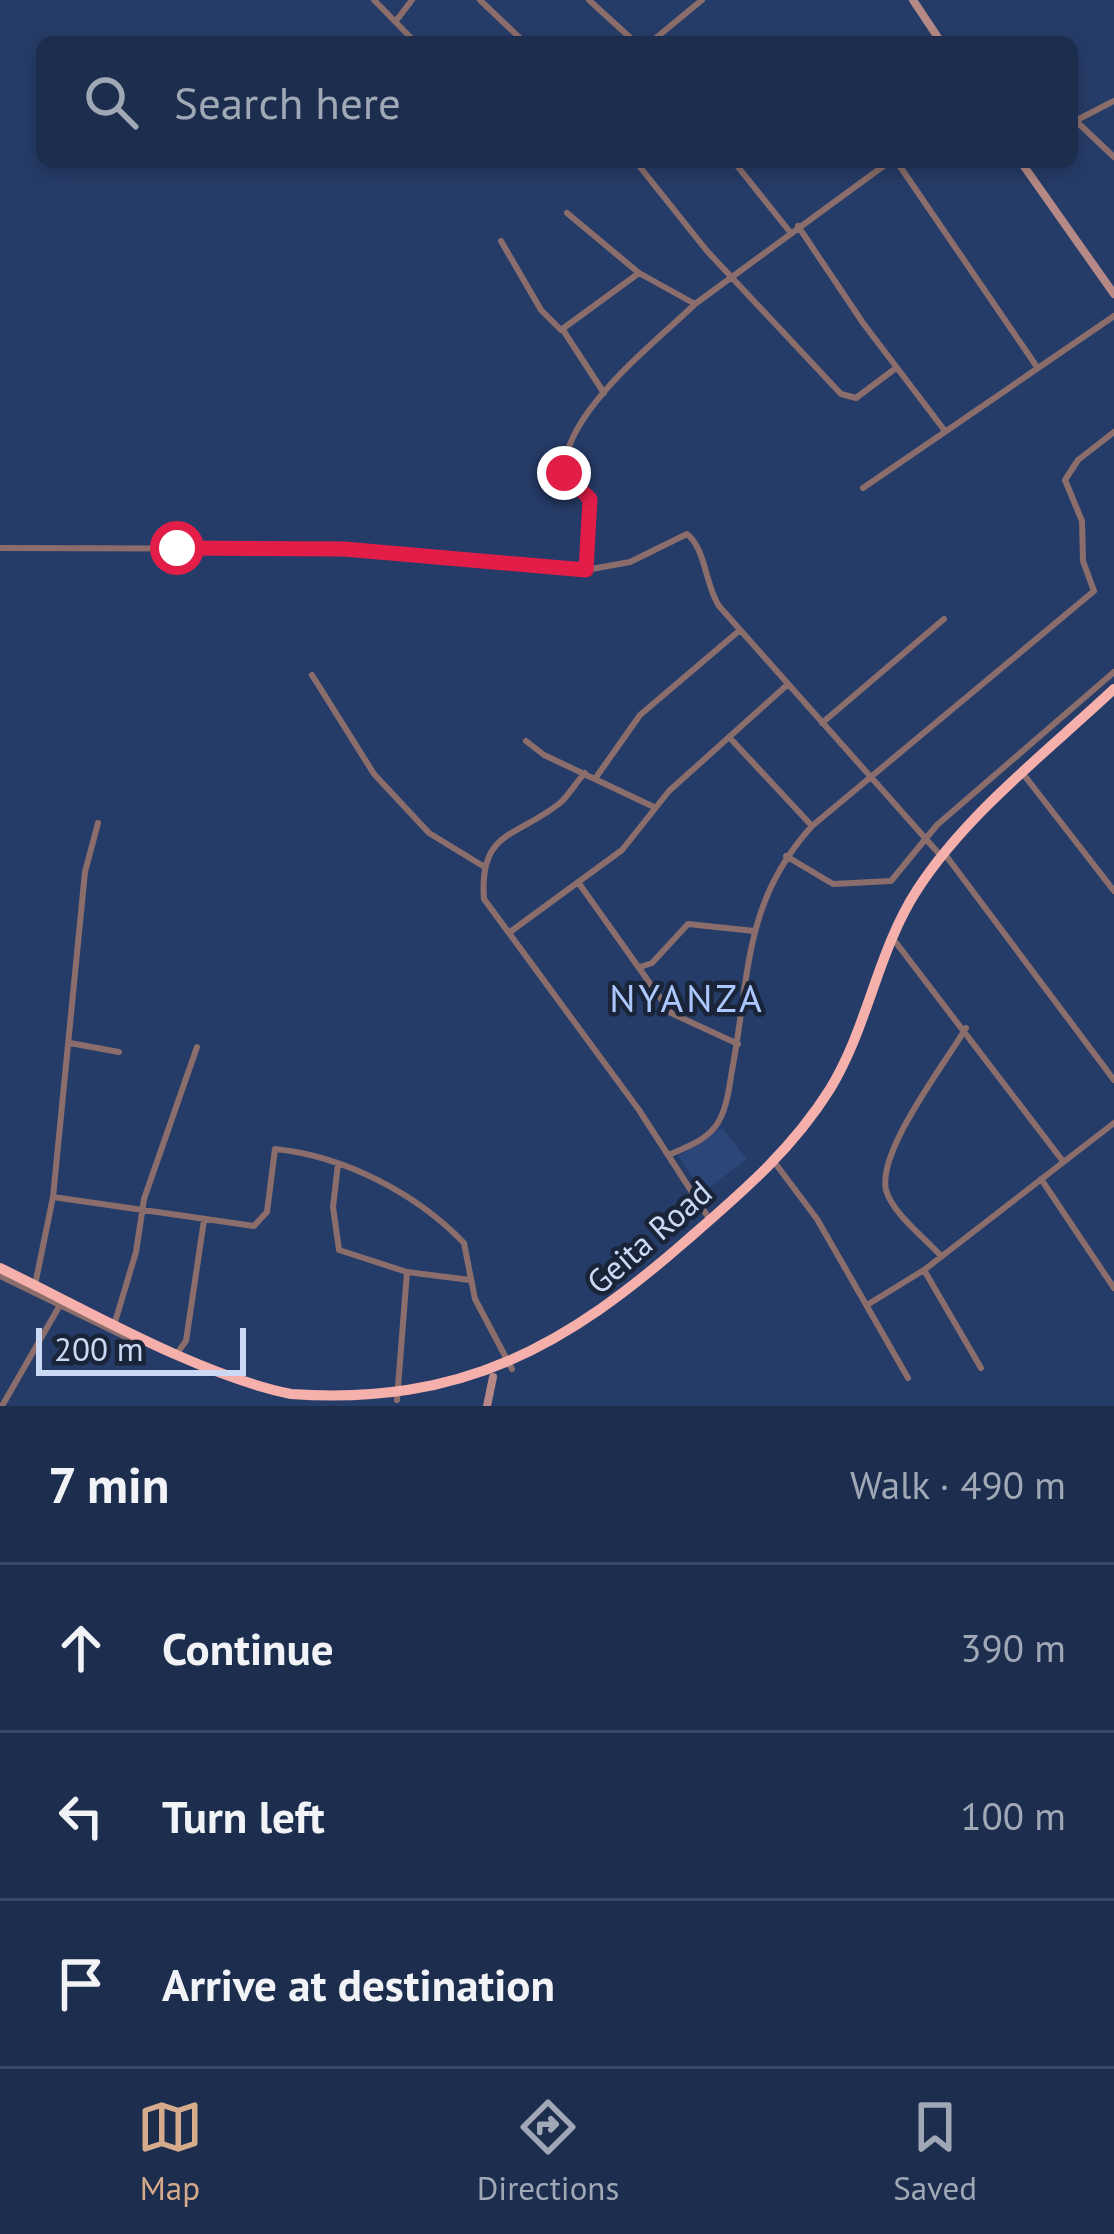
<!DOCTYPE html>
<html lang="en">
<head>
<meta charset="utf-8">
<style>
	body { margin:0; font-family:"PT Sans",sans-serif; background:#293958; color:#f1f3f6 }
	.scale { position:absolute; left:36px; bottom:30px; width:210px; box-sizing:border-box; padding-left:12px; border:6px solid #cbd9f5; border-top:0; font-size:33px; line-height:42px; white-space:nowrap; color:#cbd9f5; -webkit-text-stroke:9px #1a2438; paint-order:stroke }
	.stop { position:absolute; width:36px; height:36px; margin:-27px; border:9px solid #e11d48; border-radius:50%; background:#fff }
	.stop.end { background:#e11d48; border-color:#fff; box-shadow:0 3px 12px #0008 }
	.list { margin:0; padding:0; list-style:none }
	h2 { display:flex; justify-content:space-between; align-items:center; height:156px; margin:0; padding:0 48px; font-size:51px }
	h2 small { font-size:39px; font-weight:400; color:#a0a8b6 }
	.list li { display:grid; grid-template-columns:78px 1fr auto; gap:36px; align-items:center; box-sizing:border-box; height:168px; padding:0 48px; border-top:3px solid #3a4966 }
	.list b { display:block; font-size:45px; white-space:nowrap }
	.list em { font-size:39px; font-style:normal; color:#a0a8b6 }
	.icon { flex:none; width:66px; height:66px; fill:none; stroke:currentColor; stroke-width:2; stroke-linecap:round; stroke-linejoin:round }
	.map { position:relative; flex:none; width:1114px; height:1406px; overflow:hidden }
	.search { position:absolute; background:#1c2d4e; box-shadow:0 6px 18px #0003; left:36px; right:36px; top:36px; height:132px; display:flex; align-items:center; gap:30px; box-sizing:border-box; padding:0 42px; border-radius:18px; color:#a0a8b6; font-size:45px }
	.sheet { height:660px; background:#1c2d4e }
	nav { display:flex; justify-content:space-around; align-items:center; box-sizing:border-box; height:168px; border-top:3px solid #3a4966; background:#1c2d4e; font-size:33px; color:#a0a8b6 }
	nav a { display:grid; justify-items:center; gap:6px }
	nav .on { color:#d6ab8b }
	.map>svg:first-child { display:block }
</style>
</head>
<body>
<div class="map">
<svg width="1114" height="1406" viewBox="0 0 1114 1406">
	<rect width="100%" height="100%" fill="#263c68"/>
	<!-- built -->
	<path fill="#2d4679" d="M722 1128 747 1159 703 1192 678 1156Z"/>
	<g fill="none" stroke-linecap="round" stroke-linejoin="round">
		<!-- street -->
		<path stroke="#8b6e6c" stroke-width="6" d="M374 0 415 42
			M480 0 524 42
			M589 0 635 42
			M396 21 412 0
			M651 42 702 0
			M1075 121 1114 101
			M1076 121 1114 157
			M636 162 707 251 841 394 856 398 896 368
			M734 162 790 232
			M897 162 1037 367
			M567 213 639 273 695 304 889 162
			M798 226 863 323 945 431
			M501 241 541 310 561 330 639 273
			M563 330 604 393
			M863 488 1114 316
			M0 548 344 549 586 570 630 562 687 534C706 549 705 585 719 606L941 856
			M586 570 590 499 566 479C553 421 657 341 694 305
			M312 675 374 774 429 833 483 866
			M822 723 944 619
			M729 737 812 826
			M526 741 544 755 654 807
			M585 773C576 782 570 794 560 803 516 838 479 830 484 899L639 1110 710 1220
			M1024 775 1114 891
			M597 776 640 715 740 630
			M944 853 1114 1080
			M786 856 833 884 891 881 937 825 1114 672
			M578 882 671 1013 738 1044
			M510 932 622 850 669 791 787 685
			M894 940 1062 1160
			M640 967 652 963 688 924 754 931
			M70 1043 119 1052
			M668 1155C685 1148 704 1141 715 1127 728 1110 729 1085 733 1065 750 972 744 901 812 826L1094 591 1083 561 1082 521 1065 480 1078 460 1114 432
			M775 1163 817 1219 908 1378
			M338 1164 333 1207 339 1250 407 1272 470 1280
			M1041 1179 1114 1288
			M53 1197 254 1226 267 1212 275 1149C344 1156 416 1193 464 1243L475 1299 512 1369
			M941 1256C926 1239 892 1213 886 1190 877 1151 946 1062 966 1028
			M924 1270 981 1368
			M0 1276 136 1342
			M35 1285 53 1197 85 872 98 823
			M867 1305 924 1270 1114 1123
			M115 1322 136 1252 144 1199 197 1047
			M178 1352 186 1341 204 1220
			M397 1400 407 1272
			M2 1406 60 1305"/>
		<!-- secondary -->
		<path stroke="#b68986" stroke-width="8" d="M913 0 941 42
			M1021 162 1114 294
			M487 1406 493 1377"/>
		<!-- highway -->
		<path stroke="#f5b0ab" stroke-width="10" d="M0 1268C87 1310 198 1375 291 1394 463 1406 567 1345 687 1240 741 1193 792 1150 830 1089 868 1027 877 952 917 890 967 813 1047 752 1114 689"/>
	</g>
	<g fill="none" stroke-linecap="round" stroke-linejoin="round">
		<!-- route -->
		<path stroke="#e11d48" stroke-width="15" d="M177 548 344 549 586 570 590 499 564 473"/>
	</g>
	<g text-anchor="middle" stroke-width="9" stroke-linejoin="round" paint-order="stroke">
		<!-- street labels -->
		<g font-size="33" fill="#cbd9f5" stroke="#1a2438">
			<text transform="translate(649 1237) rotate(-41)" y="12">Geita Road</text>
		</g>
		<!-- quarter labels -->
		<g font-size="39" letter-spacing="3" fill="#abc7fd" stroke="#1a2438">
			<text x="687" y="1012">NYANZA</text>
		</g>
	</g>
</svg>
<div class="scale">200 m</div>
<div class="stop" style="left:177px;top:548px"></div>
<div class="stop end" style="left:564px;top:473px"></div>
<div class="search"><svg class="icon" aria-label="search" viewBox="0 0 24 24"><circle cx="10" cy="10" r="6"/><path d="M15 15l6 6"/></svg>Search here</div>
</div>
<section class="sheet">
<h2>7 min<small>Walk · 490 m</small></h2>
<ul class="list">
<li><svg class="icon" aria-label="ahead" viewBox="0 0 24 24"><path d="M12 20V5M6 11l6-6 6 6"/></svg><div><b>Continue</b></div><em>390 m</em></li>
<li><svg class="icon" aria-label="left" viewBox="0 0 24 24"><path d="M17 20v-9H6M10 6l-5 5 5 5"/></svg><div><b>Turn left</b></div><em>100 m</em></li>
<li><svg class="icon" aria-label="arrive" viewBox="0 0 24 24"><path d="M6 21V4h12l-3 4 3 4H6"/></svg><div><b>Arrive at destination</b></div></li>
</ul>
</section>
<nav>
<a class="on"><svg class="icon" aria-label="map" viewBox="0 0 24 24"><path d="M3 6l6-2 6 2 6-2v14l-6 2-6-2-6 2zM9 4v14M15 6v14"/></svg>Map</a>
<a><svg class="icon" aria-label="directions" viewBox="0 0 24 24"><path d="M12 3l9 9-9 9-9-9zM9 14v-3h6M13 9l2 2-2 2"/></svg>Directions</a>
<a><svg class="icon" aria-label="saved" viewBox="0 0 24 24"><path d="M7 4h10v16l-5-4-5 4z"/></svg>Saved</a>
</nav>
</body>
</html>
